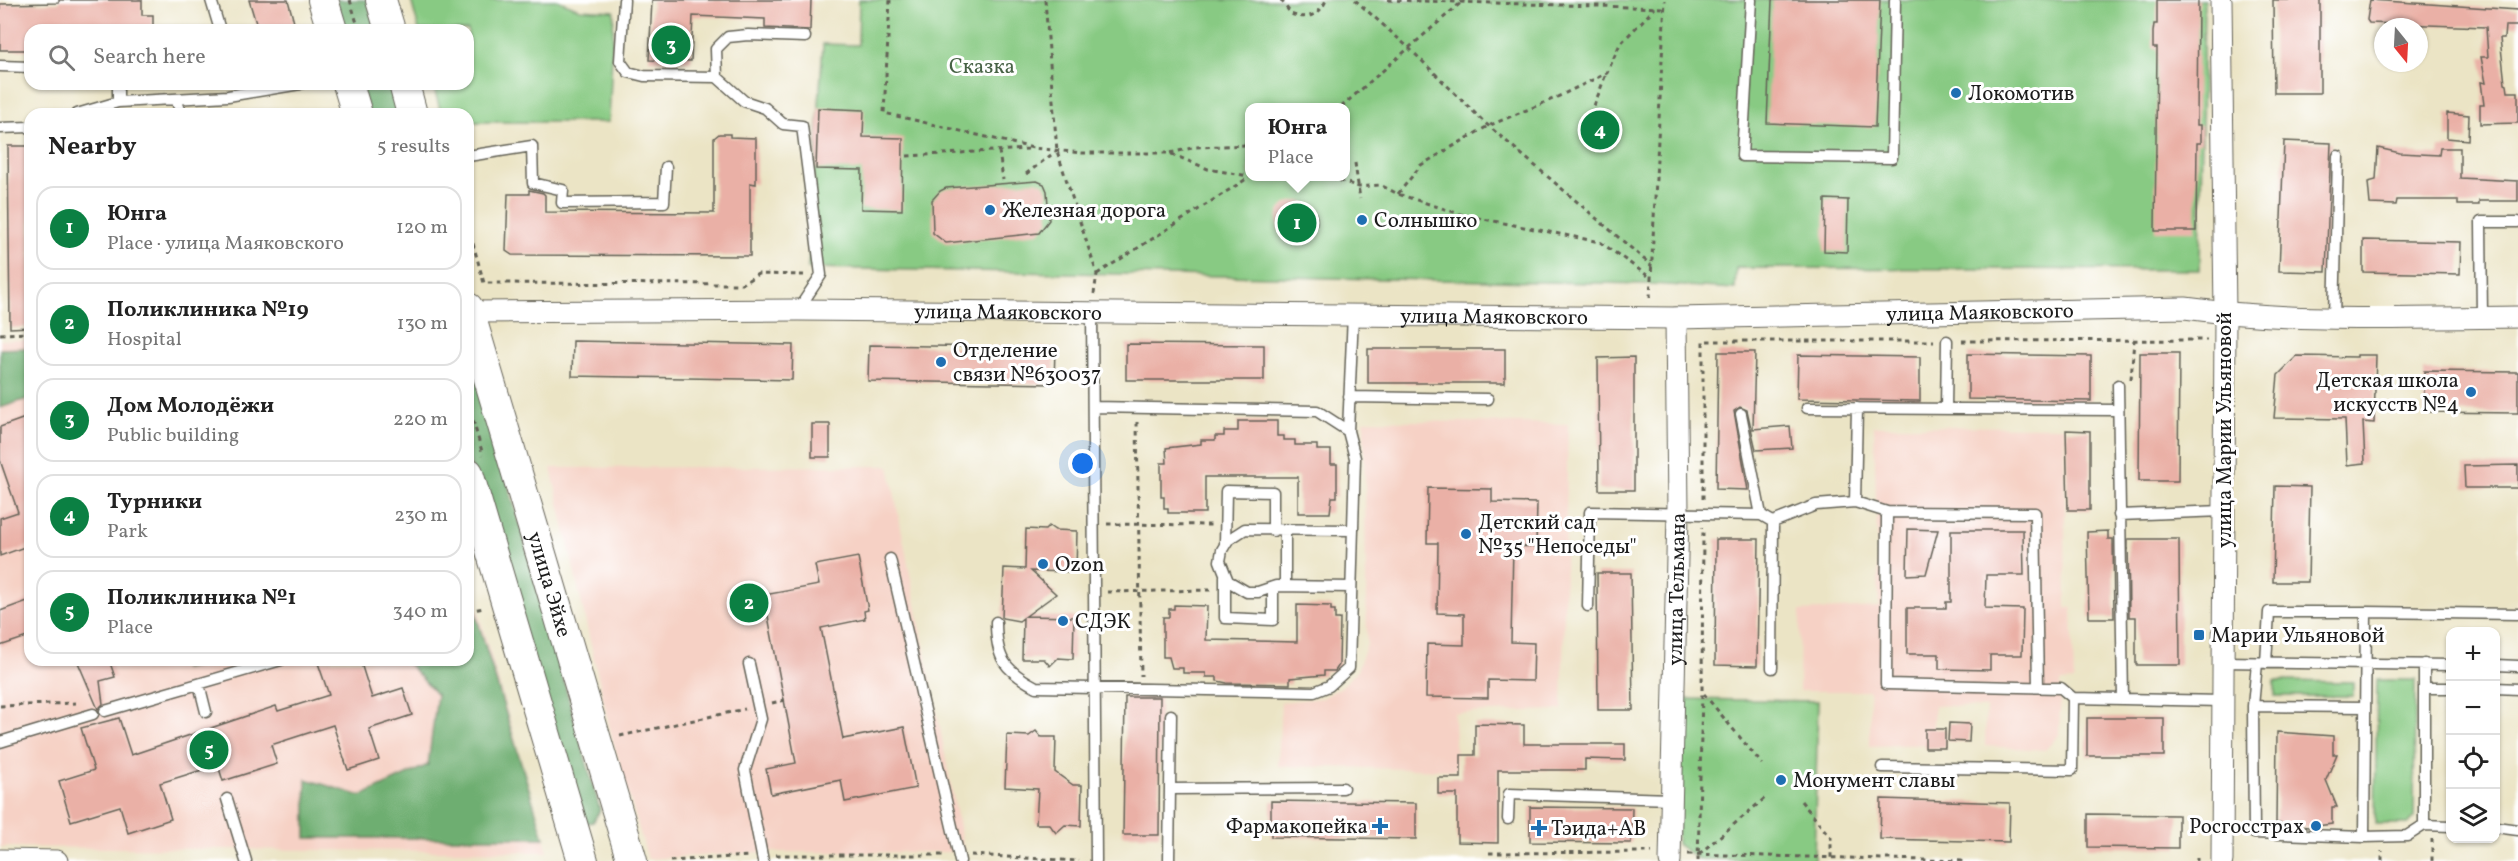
<!DOCTYPE html>
<html lang="en">
<head>
<meta charset="utf-8">
<style>
	body { margin:0; font-family:Vollkorn,serif; background:#f2f2f2; color:#222 }
	.controls { position:absolute; right:18px; bottom:18px; display:grid; overflow:hidden; border-radius:12px; box-shadow:0 2px 4px #0004 }
	.controls button { width:54px; height:54px; display:grid; place-items:center; padding:0; border:0; border-bottom:2px solid #e0e0e0; background:#fff; color:#222; font:30px sans-serif }
	.compass { position:absolute; left:2374px; top:18px; width:54px; height:54px; border-radius:50%; background:#fff; box-shadow:0 2px 4px #0004; rotate:162deg }
	.you { position:absolute; left:1083px; top:464px; width:21px; height:21px; margin:-15px; border:4px solid #fff; border-radius:50%; background:#1a73e8; box-shadow:0 0 0 9px #1a73e833 }
	.badge { display:grid; place-items:center; width:39px; height:39px; border-radius:50%; background:#0b8043; color:#fff; font-size:20px; font-weight:700 }
	.pin { position:absolute; translate:-50% -50%; border:3px solid #fff; box-shadow:0 2px 6px #0006 }
	.popup { position:absolute; left:1245px; top:103px; width:105px; height:78px; box-sizing:border-box; display:grid; place-content:center; border-radius:12px; background:#fff; filter:drop-shadow(0 2px 4px #0005); font-size:20px; white-space:nowrap; color:#767676 }
	.popup b { font-size:22px; color:#222 }
	.popup::after { content:''; position:absolute; left:50%; top:100%; margin-left:-12px; border:12px solid transparent; border-top-color:#fff }
	.list { margin:0; padding:0; list-style:none }
	h2 { display:flex; justify-content:space-between; align-items:center; height:78px; margin:0; padding:0 24px; font-size:26px }
	h2 small { font-size:20px; font-weight:400; color:#767676 }
	.list li { display:grid; grid-template-columns:39px 1fr auto; gap:18px; align-items:center; box-sizing:border-box; height:84px; margin:0 12px 12px; padding:0 12px; border:2px solid #e0e0e0; border-radius:18px }
	.list b { display:block; font-size:22px; white-space:nowrap }
	.list p { margin:0; font-size:20px; white-space:nowrap; color:#767676 }
	.list em { font-size:20px; font-style:normal; color:#767676 }
	.icon { flex:none; width:33px; height:33px; fill:none; stroke:currentColor; stroke-width:2; stroke-linecap:round; stroke-linejoin:round }
	.map { position:relative; flex:none; width:2518px; height:861px; overflow:hidden }
	.search { position:absolute; background:#fff; box-shadow:0 2px 4px #0004; left:24px; top:24px; width:450px; height:66px; display:flex; align-items:center; gap:15px; box-sizing:border-box; padding:0 21px; border-radius:18px; color:#767676; font-size:22px }
	.panel { position:absolute; background:#fff; box-shadow:0 2px 4px #0004; left:24px; top:108px; width:450px; height:558px; border-radius:18px }
	.map>svg:first-child { display:block }
</style>
</head>
<body>
<div class="map">
<svg width="2518" height="861" viewBox="0 0 2518 861">
	<rect width="100%" height="100%" fill="#fff"/>
	<filter id="ink" filterUnits="userSpaceOnUse"><feTurbulence type="fractalNoise" baseFrequency=".0167" numOctaves="2"/><feDisplacementMap in="SourceGraphic" scale="12" xChannelSelector="R" yChannelSelector="G"/><feConvolveMatrix kernelMatrix="1 2 1 2 8 2 1 2 1" color-interpolation-filters="sRGB"/></filter>
	<filter id="wash" filterUnits="userSpaceOnUse"><feTurbulence type="fractalNoise" baseFrequency=".008" numOctaves="4" result="noise"/><feDisplacementMap in="SourceGraphic" scale="24" xChannelSelector="R" yChannelSelector="G"/><feGaussianBlur stdDeviation="1.35" result="paint"/><feColorMatrix in="noise" values="0 0 0 0 0 0 0 0 0 0 0 0 0 0 0 0 0 1.4 0 .05"/><feComposite in="paint" operator="in"/></filter>
	<g filter="url(#wash)">
		<rect width="100%" height="100%" fill="#ebe4c5"/>
		<!-- built -->
		<path fill="#f6d1c5" d="M0 340H30V660H468V577L548 852 0 847Z
			M1364 420 1568 424 1562 710 1454 713 1456 770 1278 766 1281 702 1323 698 1341 687 1357 671 1367 644Z
			M1874 426 2064 427 2066 608H2072L2074 681 2061 682 2059 735 2045 750 1985 746 1986 708 1934 705 1932 744 1870 746V691H1799L1800 611 1879 607Z
			M889 466 964 852H761L648 859 612 738 551 468Z"/>
		<!-- green -->
		<path fill="#88ca83" stroke="#527350" stroke-width="1.5" fill-rule="evenodd" d="M411 0H557L580 9 614 11 609 122H468V114L441 113 433 84H468V30H419Z
			M859 0H2204L2200 270 1736 268 1735 289 1651 284 808 268 823 44 858 45ZM1249 107H1345V176H1249Z
			M2377 680H2415L2414 818 2408 824H2375Z
			M2275 681 2353 682V696H2275Z
			M1681 699 1818 701 1814 861 1698 859 1677 844Z"/>
		<!-- forest -->
		<path fill="#6eae71" stroke="#456546" stroke-width="1.5" d="M336 0H367L376 30H345Z
			M360 84H392L400 114H369Z
			M468 342 600 810 593 822 582 824 577 817 468 456Z
			M30 348V398L0 408V349Z
			M468 589 544 838H306V779L361 796 428 765 437 695 405 660H468Z
			M180 660H224L184 669Z"/>
		<g id="blocks">
			<!-- building -->
			<path fill="#eab0a6" d="M59 0H142V15H153V30H30V50H0V4L59 3Z
				M249 0H288L296 30H258Z
				M652 0H811L810 30 765 28V19L693 16 691 61 649 60Z
				M1772 0H1880L1875 127 1767 123Z
				M2157 0H2198L2197 125H2201V143H2197L2196 231H2155L2157 48H2153V32L2154 24H2157Z
				M2273 0H2320V93H2274Z
				M2370 0 2518 10V26H2505L2504 38H2500L2505 84 2507 85 2508 92H2518V123L2480 124V105H2484L2481 82 2486 83 2481 57H2488L2486 27 2369 23 2367 20Z
				M818 108 864 110 863 137 903 138 902 210 861 209 862 170 816 169Z
				M2447 113 2469 115 2468 140 2447 138Z
				M719 134H730V137L756 138V184L750 183V256L512 255 506 251 508 194H529V190L543 193 545 195V212L714 213V138Z
				M2284 141 2331 143 2326 272 2279 271Z
				M8 146H30V327L10 328Z
				M2378 148 2400 153 2439 155 2440 148H2460V178L2518 181V201H2479V205H2458V200H2397L2396 205 2370 204 2368 182 2376 180Z
				M1037 181 1044 184 1047 191 1049 220 1039 233 946 243 933 233 932 200 940 191 946 188Z
				M1825 199 1848 200 1847 252 1824 251Z
				M1277 221a20 20 0 1 1 40 0a20 20 0 1 1-40 0Z
				M2363 240 2461 242 2460 274 2363 272Z
				M573 341 793 345 792 380 572 376Z
				M1126 344 1264 345V380H1126Z
				M869 345 1055 348 1054 384 868 381Z
				M1368 349H1505V383H1368Z
				M1718 352H1755L1753 429 1790 426 1792 448 1756 450 1747 410 1740 407 1734 411 1748 490 1716 489Z
				M2140 353H2179L2178 481H2139Z
				M1968 354 2091 356V401L1968 399Z
				M1798 355 1920 357V401L1797 399Z
				M2357 355H2376L2374 423 2363 422 2365 463 2347 465 2345 419 2274 418 2278 375 2297 356 2357 357Z
				M1634 357V490H1599L1598 358Z
				M2424 371 2518 372V413L2424 412Z
				M25 418 30 432V545L0 556V518L18 512 0 460V427Z
				M1238 421H1277V436H1284V440H1295V445H1317V450H1331V464H1337V497H1332L1330 513H1298V477H1205V513H1168V508H1164V497H1161V463H1167L1166 448 1201 444V440H1215V436H1224V431H1238Z
				M812 424H830V457H812Z
				M2066 430 2090 431V510H2068Z
				M2518 465V488H2465L2464 466Z
				M2275 486 2310 487 2308 582H2273Z
				M1428 488 1492 489V502L1537 503 1536 547 1513 546 1511 642 1534 643 1533 681 1488 680V698L1426 697 1427 644 1464 645V614L1437 613 1438 543H1427Z
				M1049 526 1055 530 1077 531 1076 572 1031 571 1056 594 1026 616 1074 617 1073 659 1058 658 1050 666 1044 659H1022L1023 618 1019 621 1002 618 1004 568 1025 569 1026 529 1045 530Z
				M1908 529 1938 530 1926 574 1907 575Z
				M1951 530H2023L2024 575H1986L1985 608 2023 609 2022 655H1990V670L1939 669V654H1907V608H1946V602H1951Z
				M2108 531V539H2113L2114 618H2089L2087 532Z
				M1716 539H1759L1757 666 1715 665Z
				M2128 539H2179L2180 665H2136V617H2129Z
				M858 557 868 610 864 611 865 619 821 628 843 739 904 727 916 788 845 802 841 780 771 794 766 769 796 763 764 595 819 585 815 565Z
				M1597 573H1631L1633 710H1598Z
				M30 600V636L0 646V611Z
				M1174 605 1207 606 1206 640 1297 642V605L1331 606V610H1335V619H1340L1339 665 1335 671H1324V675L1290 678V684L1227 683 1217 681V677H1206V673H1183V668H1172L1169 657H1163V617H1169V609H1174Z
				M77 660H109L115 677 100 681 103 704 98 709Z
				M327 660H360L372 698 403 688 412 715 369 729 379 760 348 770 333 725 271 745 277 764 223 781 218 765 160 783 171 819 128 833 120 806 71 821 59 781 94 770 81 728 119 718 131 755 276 706 278 711 329 695 318 663Z
				M1125 697H1160L1159 835H1123Z
				M2087 718H2164V756H2087Z
				M1949 723 1970 724 1969 742 1948 741Z
				M1475 724 1524 725V744H1625V760L1585 759V770H1498V843L1457 842V794H1438V778H1461V755H1475Z
				M1925 729H1945V748H1925Z
				M1036 731 1041 737H1056L1055 772 1073 785H1082L1081 826 1065 825 1056 833 1049 824H1036L1038 789 1005 787 1007 735 1029 736Z
				M2277 732 2333 736V754H2337L2326 780 2337 807H2332V824L2308 827 2276 823Z
				M1881 799 2010 803 2009 842 1880 839Z
				M1271 801 1416 803V839L1271 837Z
				M1530 807 1632 808 1631 843 1530 842Z
				M2088 814 2178 815V848L2088 847Z"/>
		</g>
	</g>
	<g filter="url(#ink)">
		<use href="#blocks" fill-opacity="0" stroke="#646257" stroke-width="1.5"/>
		<g fill="none" stroke-linecap="round" stroke-linejoin="round">
			<defs>
				<path id="lane" d="M211 0 220 30
					M624 0 620 61 628 72 644 76 717 77 744 101 765 108 783 124 802 126 821 275 798 310
					M1751 0 1742 156 1892 158 1895 0
					M0 66 30 67
					M717 77 716 49 728 37 748 35 805 37
					M118 84V102L228 96 300 84
					M176 100 182 114
					M77 114 118 102
					M0 128 30 127
					M468 156 532 146 533 183 563 190 562 203 664 202 666 167
					M1092 312 1096 861
					M2482 317 2481 222H2518
					M2334 318 2338 156
					M2118 385 2123 699
					M1349 397 1488 399
					M1807 408 2118 410
					M1946 409 1947 341
					M1741 414 1761 515
					M1348 431 1353 314
					M1855 502 1857 408
					M1887 512 1886 684 2061 688 2073 698 2222 701
					M2119 515 2223 511
					M1773 522 1816 505 1855 502 1887 512 2035 513 2038 687
					M1225 544 1226 491 1273 492V531
					M890 559 960 861
					M1225 576V618L1273 620V587
					M1285 586V530
					M1351 587 1276 586 1258 592H1247L1228 581 1220 561 1222 550 1228 540 1245 529 1353 530
					M1588 606 1590 512 1761 515 1773 522 1772 668
					M996 622C996 658 1004 670 1036 687L1314 692 1329 686 1349 668 1355 458 1348 431 1317 411 1093 407
					M2222 662 2450 665
					M2257 663 2253 706 2254 833 2364 837
					M2266 663 2269 612H2366
					M749 664 761 719 745 770 763 861
					M2424 664V825L2450 826
					M2496 665 2518 666
					M199 684 206 712
					M2424 688H2450
					M2496 688 2518 689
					M2253 706 2365 707
					M105 711 281 660
					M0 742 93 714
					M1882 767 2072 770 2073 698
					M1171 789 1343 788
					M227 799 246 861
					M1508 819 1509 794 1672 799
					M2424 825 2407 836 2364 837 2366 612 2518 614
					M2496 827 2518 830
					M1169 861 1171 715"/>
				<g id="street">
					<path d="M2221 0 2225 314 2222 861"/>
					<path id="s1" d="M468 312 798 310 1676 318 2185 308C2295 323 2407 318 2518 317"/>
					<path d="M0 860 57 861"/>
					<path id="s2" d="M1670 861 1678 513 1676 318"/>
				</g>
				<g id="secondary">
					<path d="M323 0 332 30"/>
					<path d="M381 0 390 30"/>
					<path d="M348 84 357 114"/>
					<path d="M404 84 412 114"/>
					<path id="s3" d="M468 308 632 861"/>
					<path d="M468 473 583 861"/>
				</g>
			</defs>
			<!-- lane casing -->
			<use href="#lane" stroke="#646257" stroke-width="13"/>
			<!-- street casing -->
			<use href="#street" stroke="#646257" stroke-width="23"/>
			<!-- secondary casing -->
			<use href="#secondary" stroke="#646257" stroke-width="32"/>
			<!-- path -->
			<path stroke="#646257" stroke-width="3" stroke-dasharray="4.5 4.5" stroke-linecap="butt" d="M350 0 359 30
				M890 0 884 113 1033 148 1082 153H1169L1208 169 1249 176
				M1045 0 1057 151 1097 274 1094 294
				M1281 0 1291 14C1306 20 1320 16 1326 0
				M1355 0 1409 48 1484 122 1652 266
				M1388 0 1665 8
				M1341 107 1464 0
				M1591 114 1606 74
				M999 151 1003 180
				M1170 153 1196 147 1249 145
				M907 156 1028 149
				M1355 163 1360 199
				M1026 174 1055 152
				M1313 176 1330 177 1359 187 1380 185 1398 194 1463 215 1600 242 1651 278
				M1398 194 1421 165 1488 126 1553 99 1607 73 1620 44 1655 8
				M468 226 484 283 742 284 758 274 804 275
				M1097 274 1251 176
				M1650 298 1665 0
				M0 334 30 333
				M1962 341 2207 340
				M2131 379 2134 340
				M468 403 483 455
				M1137 422 1141 676
				M1703 499V341H1934
				M1107 524 1212 525
				M1107 592 1212 590
				M468 611 484 608
				M1704 694 1762 764
				M772 703 785 700
				M0 706 76 703
				M620 736 745 709
				M1801 801 1831 838V858
				M1489 853 1652 852
				M1688 854 1965 861
				M1699 854 1765 798
				M776 855H944
				M971 855 1079 861
				M670 861 749 856
				M1698 861 1702 693 1703 527
				M2197 861V858
				M2382 861V851
				M2432 861V839"/>
			<!-- lane -->
			<use href="#lane" stroke="#fff" stroke-width="10"/>
			<!-- street -->
			<use href="#street" stroke="#fff" stroke-width="21"/>
			<!-- secondary -->
			<use href="#secondary" stroke="#fff" stroke-width="30"/>
		</g>
	</g>
	<!-- markers -->
	<g fill="#1f6fb2" stroke="#fff" stroke-width="2">
		<circle cx="1956" cy="93" r="6"/>
		<circle cx="990" cy="210" r="6"/>
		<circle cx="1362" cy="220" r="6"/>
		<circle cx="941" cy="362" r="6"/>
		<circle cx="2471" cy="392" r="6"/>
		<circle cx="1466" cy="534" r="6"/>
		<circle cx="1043" cy="564" r="6"/>
		<circle cx="1063" cy="621" r="6"/>
		<rect x="2193" y="629" width="12" height="12" rx="3"/>
		<circle cx="1781" cy="780" r="6"/>
		<path d="M1377 817h6v6h6v6h-6v6h-6v-6h-6v-6h6z"/>
		<circle cx="2316" cy="826" r="6"/>
		<path d="M1536 819h6v6h6v6h-6v6h-6v-6h-6v-6h6z"/>
	</g>
	<g text-anchor="middle" stroke-width="6" stroke-linejoin="round" paint-order="stroke">
		<!-- park labels -->
		<g font-size="21" fill="#476245" stroke="#fff">
			<text x="982" y="73">Сказка</text>
		</g>
		<!-- poi labels -->
		<g font-size="21" fill="#1c1c1c" stroke="#fff" text-anchor="start">
			<text x="1968" y="100">Локомотив</text>
			<text x="1002" y="217">Железная дорога</text>
			<text x="1374" y="227">Солнышко</text>
			<text x="953" y="357">Отделение<tspan x="953" dy="24">связи №630037</tspan></text>
			<text x="2459" y="387" text-anchor="end">Детская школа<tspan x="2459" dy="24">искусств №4</tspan></text>
			<text x="1478" y="529">Детский сад<tspan x="1478" dy="24">№35 "Непоседы"</tspan></text>
			<text x="1055" y="571">Ozon</text>
			<text x="1075" y="628">СДЭК</text>
			<text x="2211" y="642">Марии Ульяновой</text>
			<text x="1793" y="787">Монумент славы</text>
			<text x="1368" y="833" text-anchor="end">Фармакопейка</text>
			<text x="2304" y="833" text-anchor="end">Росгосстрах</text>
			<text x="1551" y="835">Тэида+АВ</text>
		</g>
		<!-- street labels -->
		<g font-size="21" fill="#1c1c1c" stroke="#fff">
			<text dy="7" stroke="none"><textPath href="#s1" startOffset="540">улица Маяковского</textPath></text>
			<text dy="7" stroke="none"><textPath href="#s1" startOffset="1512">улица Маяковского</textPath></text>
			<text dy="7" stroke="none"><textPath href="#s1" startOffset="1026">улица Маяковского</textPath></text>
			<text transform="translate(2224 430) rotate(-90)" y="7">улица Марии Ульяновой</text>
			<text dy="7" stroke="none"><textPath href="#s3" startOffset="288">улица Эйхе</textPath></text>
			<text dy="7" stroke="none"><textPath href="#s2" startOffset="272">улица Тельмана</textPath></text>
		</g>
	</g>
</svg>
<div class="controls">
<button>+</button>
<button>−</button>
<button><svg class="icon" aria-label="locate" viewBox="0 0 24 24"><circle cx="12" cy="12" r="6"/><path d="M12 2v4M12 18v4M2 12h4M18 12h4"/></svg></button>
<button><svg class="icon" aria-label="layers" viewBox="0 0 24 24"><path d="M12 4l9 5-9 5-9-5zM3 14l9 5 9-5"/></svg></button>
</div>
<svg class="compass" viewBox="-18 -18 36 36"><path d="M0-13l5 13h-10z" fill="#e53935"/><path d="M0 13l5-13h-10z" fill="#767676"/></svg>
<div class="you"></div>
<div class="pin badge" style="left:1297px;top:223px">1</div>
<div class="popup"><b>Юнга</b>Place</div>
<div class="pin badge" style="left:749px;top:603px">2</div>
<div class="pin badge" style="left:671px;top:45px">3</div>
<div class="pin badge" style="left:1600px;top:130px">4</div>
<div class="pin badge" style="left:209px;top:750px">5</div>
<div class="search"><svg class="icon" aria-label="search" viewBox="0 0 24 24"><circle cx="10" cy="10" r="6"/><path d="M15 15l6 6"/></svg>Search here</div>
<section class="panel">
<h2>Nearby<small>5 results</small></h2>
<ul class="list">
<li><span class="badge">1</span><div><b>Юнга</b><p>Place · улица Маяковского</p></div><em>120 m</em></li>
<li><span class="badge">2</span><div><b>Поликлиника №19</b><p>Hospital</p></div><em>130 m</em></li>
<li><span class="badge">3</span><div><b>Дом Молодёжи</b><p>Public building</p></div><em>220 m</em></li>
<li><span class="badge">4</span><div><b>Турники</b><p>Park</p></div><em>230 m</em></li>
<li><span class="badge">5</span><div><b>Поликлиника №1</b><p>Place</p></div><em>340 m</em></li>
</ul>
</section>
</div>
</body>
</html>
